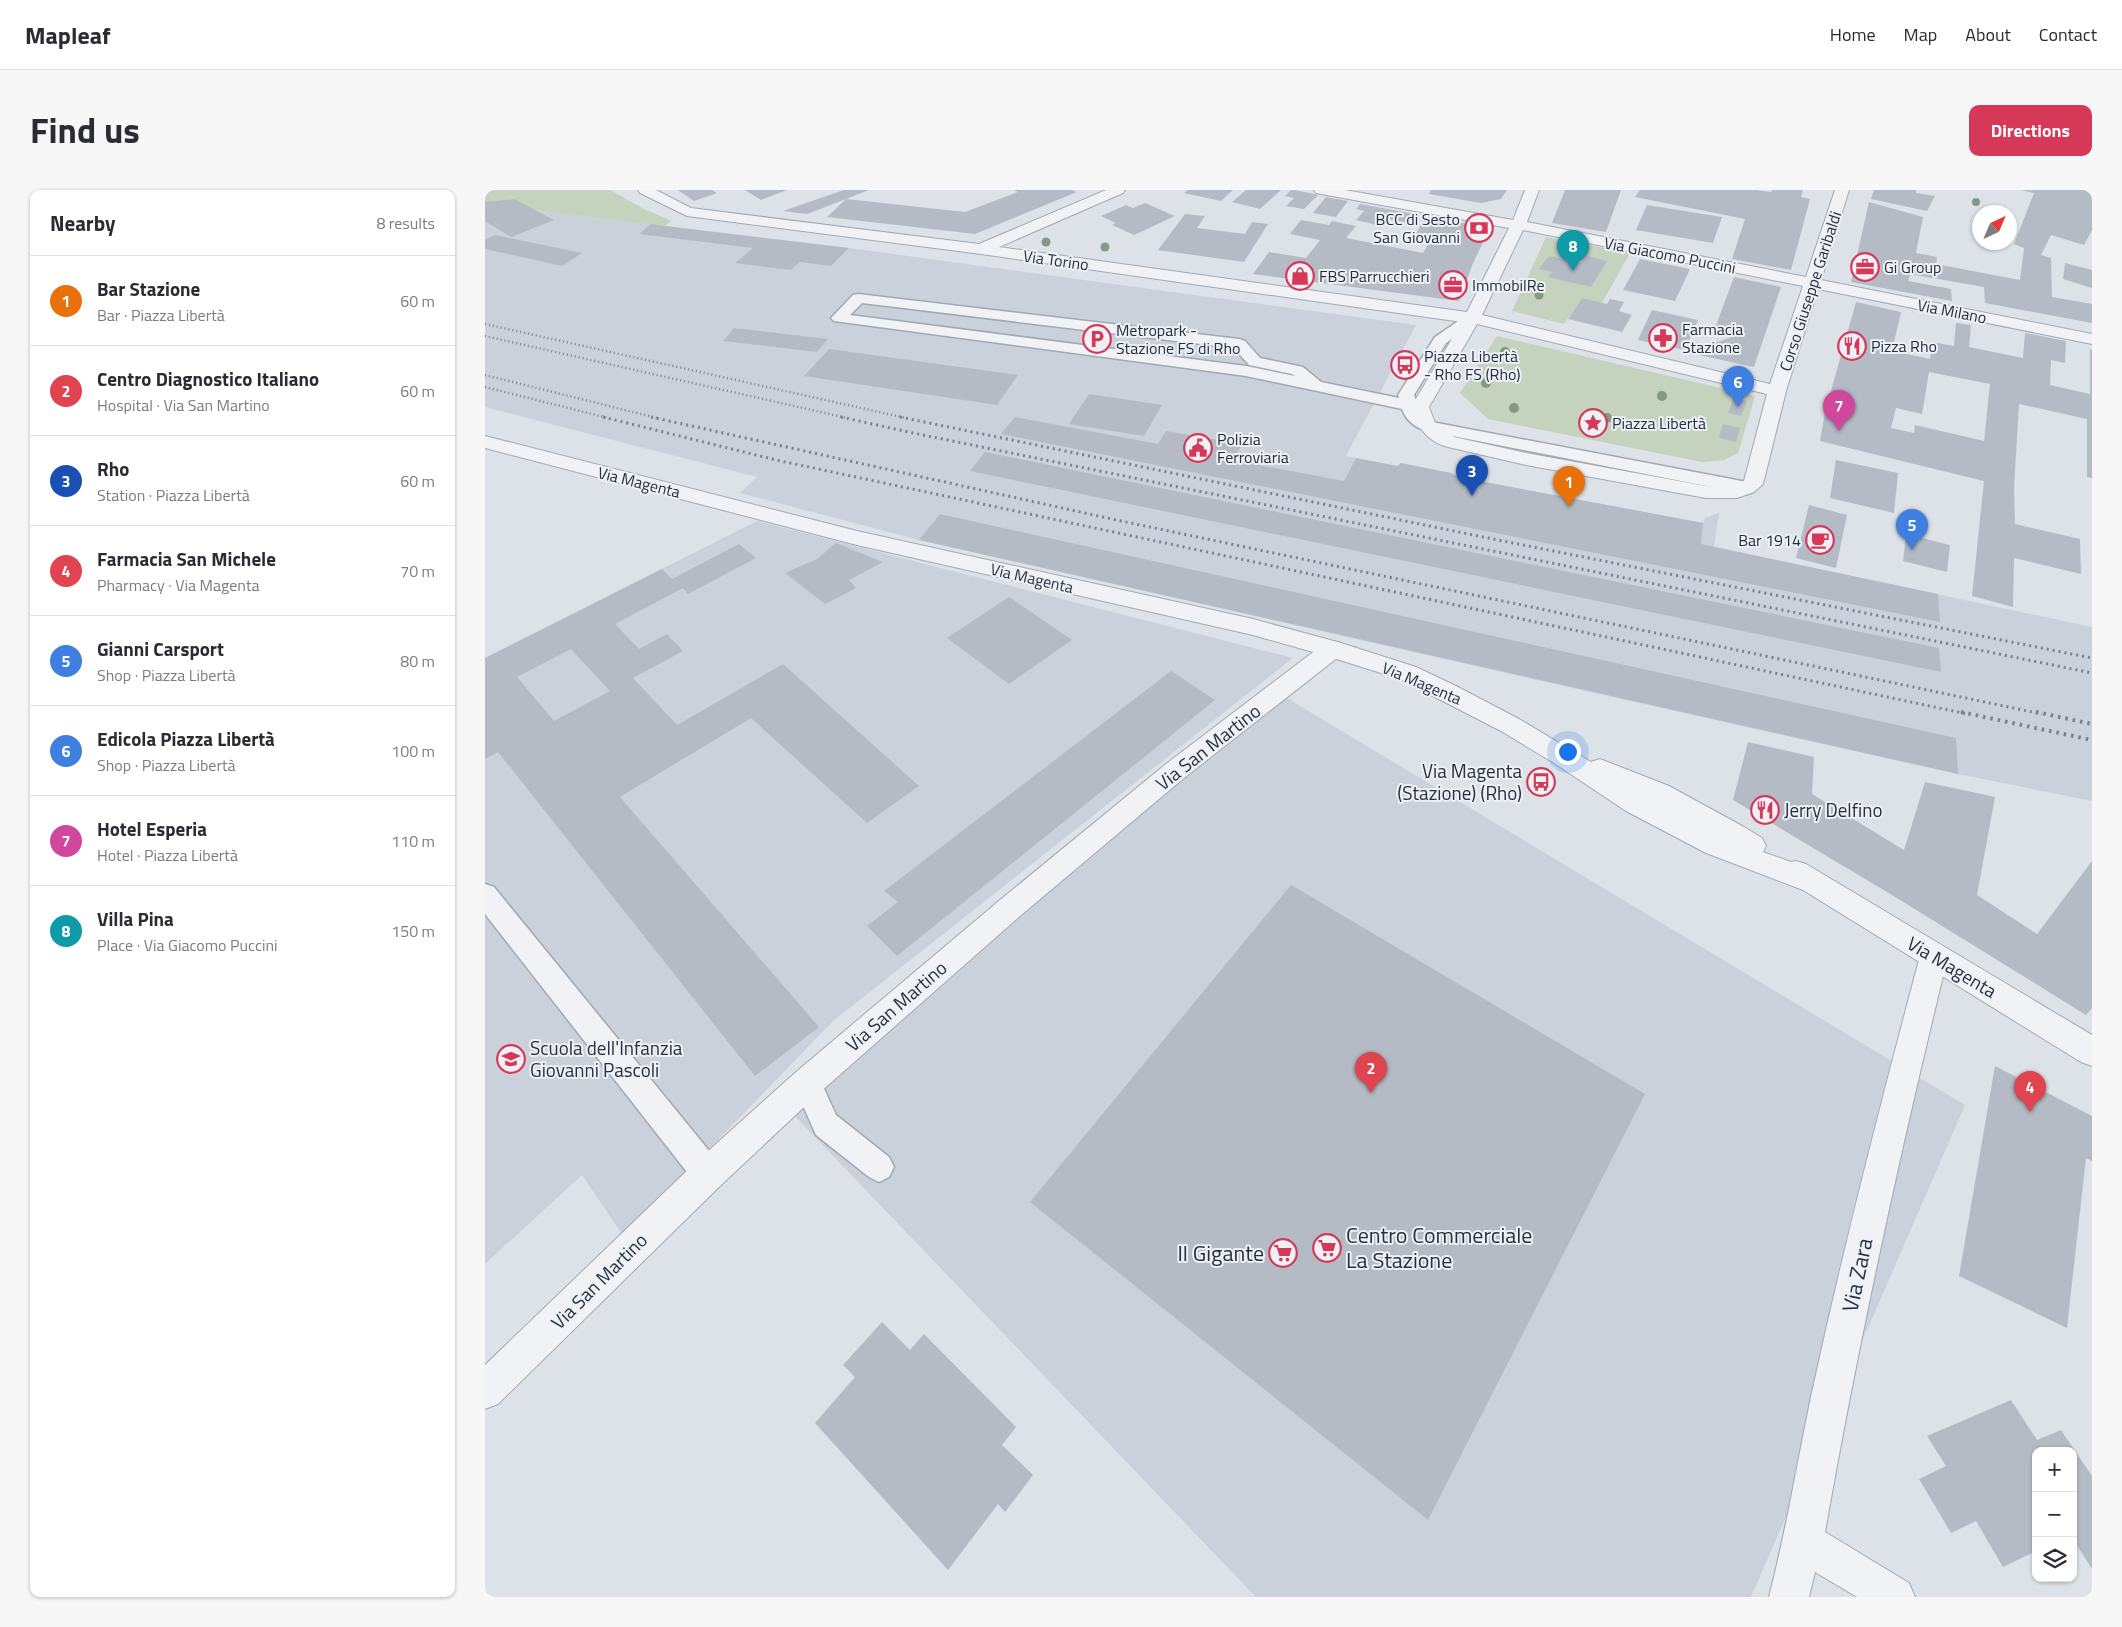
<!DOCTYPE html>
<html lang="en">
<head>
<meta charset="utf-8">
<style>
	body { margin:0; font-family:"Titillium Web",sans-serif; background:#f7f7f7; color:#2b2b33 }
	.controls { position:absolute; right:15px; bottom:15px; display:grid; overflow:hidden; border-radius:10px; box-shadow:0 1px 4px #0004 }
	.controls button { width:45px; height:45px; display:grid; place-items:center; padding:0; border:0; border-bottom:1px solid #e1e1e2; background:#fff; color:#2b2b33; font:25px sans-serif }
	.compass { position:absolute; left:1487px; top:15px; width:45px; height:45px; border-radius:50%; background:#fff; box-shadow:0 1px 4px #0004; rotate:44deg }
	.you { position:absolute; left:1082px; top:561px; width:18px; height:18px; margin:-12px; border:4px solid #fff; border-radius:50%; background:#1a73e8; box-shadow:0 0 0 8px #1a73e833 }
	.badge { display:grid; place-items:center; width:32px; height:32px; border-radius:50%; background:#d63957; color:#fff; font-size:16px; font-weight:700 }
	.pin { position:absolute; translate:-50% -41px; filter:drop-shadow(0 1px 2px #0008) }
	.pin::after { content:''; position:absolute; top:26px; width:18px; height:15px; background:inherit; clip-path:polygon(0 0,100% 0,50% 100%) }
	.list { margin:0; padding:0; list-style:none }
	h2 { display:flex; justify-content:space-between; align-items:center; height:65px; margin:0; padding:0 20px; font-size:21px }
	h2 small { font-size:16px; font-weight:400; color:#7c7c81 }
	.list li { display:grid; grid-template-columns:32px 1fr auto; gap:15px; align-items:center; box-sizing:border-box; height:90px; padding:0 20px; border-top:1px solid #e1e1e2 }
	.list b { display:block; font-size:19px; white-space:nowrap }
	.list p { margin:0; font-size:16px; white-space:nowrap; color:#7c7c81 }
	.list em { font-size:16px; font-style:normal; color:#7c7c81 }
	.icon { flex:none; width:28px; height:28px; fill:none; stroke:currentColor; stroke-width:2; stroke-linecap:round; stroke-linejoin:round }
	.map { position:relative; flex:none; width:1607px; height:1407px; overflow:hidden; border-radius:10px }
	header { display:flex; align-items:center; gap:30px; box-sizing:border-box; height:70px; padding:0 25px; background:#fff; border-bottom:1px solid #e1e1e2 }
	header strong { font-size:24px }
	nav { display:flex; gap:28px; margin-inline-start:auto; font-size:18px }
	.intro { display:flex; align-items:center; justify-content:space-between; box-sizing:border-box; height:120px; padding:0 30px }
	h1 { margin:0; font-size:35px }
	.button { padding:12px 22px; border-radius:10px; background:#d63957; color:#fff; font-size:18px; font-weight:700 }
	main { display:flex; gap:30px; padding:0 30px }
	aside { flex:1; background:#fff; border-radius:10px; box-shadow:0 1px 4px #0004 }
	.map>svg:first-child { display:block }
</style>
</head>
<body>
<header>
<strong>Mapleaf</strong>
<nav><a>Home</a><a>Map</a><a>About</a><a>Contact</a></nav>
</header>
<div class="intro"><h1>Find us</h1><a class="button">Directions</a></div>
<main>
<aside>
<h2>Nearby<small>8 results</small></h2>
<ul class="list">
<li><span class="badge" style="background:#e8710a">1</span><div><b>Bar Stazione</b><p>Bar · Piazza Libertà</p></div><em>60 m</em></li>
<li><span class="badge" style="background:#e0444e">2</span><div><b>Centro Diagnostico Italiano</b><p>Hospital · Via San Martino</p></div><em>60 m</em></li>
<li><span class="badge" style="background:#1a4fb4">3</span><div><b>Rho</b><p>Station · Piazza Libertà</p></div><em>60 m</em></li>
<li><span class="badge" style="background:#e0444e">4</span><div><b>Farmacia San Michele</b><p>Pharmacy · Via Magenta</p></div><em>70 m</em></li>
<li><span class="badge" style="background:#3f7fe0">5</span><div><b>Gianni Carsport</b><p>Shop · Piazza Libertà</p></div><em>80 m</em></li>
<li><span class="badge" style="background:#3f7fe0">6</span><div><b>Edicola Piazza Libertà</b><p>Shop · Piazza Libertà</p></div><em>100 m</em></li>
<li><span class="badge" style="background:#d1479c">7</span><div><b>Hotel Esperia</b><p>Hotel · Piazza Libertà</p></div><em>110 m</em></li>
<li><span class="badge" style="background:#0f9aa8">8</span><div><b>Villa Pina</b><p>Place · Via Giacomo Puccini</p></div><em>150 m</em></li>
</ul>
</aside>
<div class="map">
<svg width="1607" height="1407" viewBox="0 0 1607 1407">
	<rect width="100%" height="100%" fill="#dde2e8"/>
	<!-- built -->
	<path fill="#cbd1da" d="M30 9 50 20 364 58 931 135 861 266 912 276 966 283 973 287 1218 333 1220 328 1234 323 1229 357 1607 437V611L1473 584 1145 511 434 350 255 303 272 287 0 217V12Z
		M272 331 808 468 348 831 139 1047 97 985 0 1074V468Z
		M785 498 1480 915 1266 1407H771L305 921Z"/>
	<!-- green -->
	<path fill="#c4d2be" d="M0 0H125L159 19 187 31 179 36 50 20 30 9 0 12Z
		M1061 47 1145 63 1117 113 1097 108 1079 134 1027 121Z
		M1012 146 1270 206 1253 263 1239 270 1217 272 1003 229 975 203Z"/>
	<!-- building -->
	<path fill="#b4bbc5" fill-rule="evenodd" d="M193 0H227L232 3 209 11Z
		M260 0H302L276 10Z
		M359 0H384L361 9 480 22 533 2 529 0H587L592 2 490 44 342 27 361 9 322 24 298 21Z
		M703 0H748L736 11 699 3Z
		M761 0H796L775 19 747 12Z
		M806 0H810L833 5 819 19 801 16 809 8 800 6Z
		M946 0H1022L1016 9 996 13 944 4Z
		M1080 0H1136L1121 42 1067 33Z
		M1155 0H1271L1286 2 1287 0H1318L1316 7 1325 9 1306 80 1247 69 1260 29 1150 7Z
		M1389 0H1431V3L1450 6 1442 21 1386 9Z
		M1536 0H1607V40L1599 55 1566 45 1556 65 1566 68 1567 107 1607 114V133L1500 113 1499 97 1425 84 1423 91 1466 99 1467 111 1366 92 1384 12 1438 27 1431 63 1452 67 1451 74 1535 90 1539 58 1529 54 1549 3Z
		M841 7 863 11 851 27 828 23Z
		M30 9 50 20 69 30 26 47 0 31V12Z
		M660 13 690 26 649 45 627 35 631 33 616 26 641 15 648 18Z
		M875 14 930 24 923 33 897 28 892 35 871 30 879 21 871 19Z
		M1162 15 1237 27 1228 53 1151 40Z
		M700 24 720 26 712 38 760 44 767 32 783 34 759 72 673 60Z
		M940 26 1005 38 988 73 974 111 768 84 784 62 821 68 835 50 805 44 816 30 844 35 847 31 871 36 861 48 938 63 947 47 931 44Z
		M166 34 179 36 364 58 346 76 315 72 306 80 250 73 268 58 154 44Z
		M10 45 97 63 77 76 0 59V50Z
		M1064 66 1097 73 1102 66 1122 71 1106 97 1063 87 1067 82 1054 79Z
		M1155 69 1205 79 1190 111 1138 100Z
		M1580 73 1607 80V98L1578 89Z
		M1249 87 1296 97 1269 177 1214 165 1215 158 1258 143 1230 138Z
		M1097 108 1122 114 1125 109 1139 112 1134 121 1147 125 1137 142 1083 129Z
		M1371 112 1416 122 1407 161 1445 169 1447 152 1469 156 1471 133 1486 135 1484 157 1538 168 1540 143 1581 151 1580 173 1566 170 1565 195 1605 204V159L1607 160V288L1602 287V229L1534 214 1529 298 1530 334 1595 349 1596 384 1529 368 1528 417 1487 406 1499 291 1335 251 1340 222ZM1444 182 1505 194 1499 251 1430 235 1429 243 1406 238 1411 218 1437 224Z
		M1167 120 1213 130 1200 160 1153 150Z
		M249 138 343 149 332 162 238 151Z
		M344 159 533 185 512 215 319 186Z
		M604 204 677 215 659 246 584 234Z
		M1249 207 1262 211 1256 226 1243 223Z
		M530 227 673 254 681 241 757 254 748 270 859 291 871 268 912 276 916 273 966 283 973 287 1218 333 1216 354 1453 404 1455 432 516 244Z
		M1238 234 1255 238 1251 252 1234 248Z
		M500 262 1454 458 1456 482 485 281Z
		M1351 270 1413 283 1409 323 1345 308Z
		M1324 315 1362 325 1351 378 1311 368Z
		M455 324 1471 548 1473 584 434 350Z
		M1421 344 1465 355 1462 382 1418 371Z
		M351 353 398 372 364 390 371 398 340 414 300 383 332 369Z
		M254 354 271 368 203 404 198 398 130 434 154 459 182 444 198 461 148 488 192 535 298 474 434 596 382 633 266 528 135 607 334 837 270 886 13 562 0 569V468L177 379 187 389ZM86 459 125 501 69 531 32 487Z
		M524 407 587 450 524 494 462 448Z
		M686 481 730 510 412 766 382 736 413 712 399 701Z
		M1263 552 1329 567 1327 604 1419 660 1440 592 1510 607 1492 705 1552 744 1607 671V818L1601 825 1407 705 1248 610Z
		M806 695 1160 904 943 1330 545 1012Z
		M1510 876 1607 926V971L1601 968 1582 1138 1474 1086Z
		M397 1132 425 1160 439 1144 531 1237 517 1255 548 1285 520 1322 513 1314 463 1380 330 1233 370 1187 358 1175Z
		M1526 1210 1552 1250 1576 1240 1607 1286V1379L1588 1349V1261H1551V1361L1518 1377 1491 1331 1466 1343 1434 1289 1461 1276 1442 1246Z"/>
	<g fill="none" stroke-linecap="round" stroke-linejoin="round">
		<defs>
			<path id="service" d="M373 104 754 149 760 151 775 168 818 177 836 192 914 208 913 205 950 147 982 125H992L995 128 992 131 961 153 929 205 936 224 947 232 1262 292 1268 294 1271 298 1268 302 1262 304 942 241C930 238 921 230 917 219L761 186 349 131 346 128 349 125 368 105ZM377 113 749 158 764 175 807 184 810 186 761 176 365 125Z
				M0 694 9 697 234 973 238 984 234 995 223 999 212 995 0 724Z
				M322 879 332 883 351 925 404 967 409 977 404 987 394 992 384 987 331 945 308 893 312 883Z"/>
			<path id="minor" d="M153 0H171L206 18 494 54 621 0H640L638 3 514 57 982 122 1024 38 836 4 831 3 829 0H860L1028 30 1040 0H1054L1042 32 1321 87 1350 0H1364L1336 90 1607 144V154L1333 99 1301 201 1278 294 1269 302 1252 308H1221L1041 275 963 257C941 251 933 237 926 217L977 132 496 64 202 26 155 3ZM1038 40 1318 96 1285 194 997 125ZM992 134 1282 204 1259 291 1246 297 1221 296 1041 263 969 247 950 233 944 217Z
				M848 451 856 453 859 459 856 465 699 588 535 726 333 904 235 996 13 1214 0 1219V1175L211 972 311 882 515 710 681 574 840 453Z
				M1449 753 1459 757 1463 766C1416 957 1374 1149 1340 1342L1424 1393 1430 1407H1372L1330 1382 1324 1407H1284C1301 1341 1312 1274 1326 1207 1358 1059 1396 912 1435 766L1439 757Z"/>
			<path id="tertiary" d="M0 246 372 341 768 429 856 453 931 477 971 496 1034 529 1106 572 1115 569 1184 596 1259 637 1277 648 1281 656 1278 662 1306 672 1311 671 1321 674 1607 845V876L1596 872 1318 700 1221 663 1141 621 1069 573 1016 541 915 489 842 466 768 445 372 355 0 258Z"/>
		</defs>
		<!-- service casing -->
		<use href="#service" stroke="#a2a9b2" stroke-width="3"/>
		<!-- minor casing -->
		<use href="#minor" stroke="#a2a9b2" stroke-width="2"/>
		<!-- tertiary casing -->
		<use href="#tertiary" stroke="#a2a9b2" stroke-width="2"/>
		<!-- service -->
		<use href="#service" fill="#f0f2f6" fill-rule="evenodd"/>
		<!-- minor -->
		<use href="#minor" fill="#f0f2f6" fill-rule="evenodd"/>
		<!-- tertiary -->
		<use href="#tertiary" fill="#f0f2f6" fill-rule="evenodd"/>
		<!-- rail-far2 -->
		<path stroke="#768293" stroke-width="2.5" stroke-dasharray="1 3" stroke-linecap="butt" d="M0 134 421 228
			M0 146 362 228
			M0 185 172 228
			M0 197 123 228"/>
		<!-- rail-far1 -->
		<path stroke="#768293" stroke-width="3" stroke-dasharray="2 4" stroke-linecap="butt" d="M118 227 291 270 1482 524
			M166 227 636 331 1557 524
			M356 227 428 243 1607 483
			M415 227 1003 348 1607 468"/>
		<!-- rail -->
		<path stroke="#768293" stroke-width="4" stroke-dasharray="2.5 5" stroke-linecap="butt" d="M1476 522 1607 550
			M1551 522 1607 534"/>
	</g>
	<!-- trees -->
	<g fill="#849884">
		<circle cx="1491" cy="12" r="4"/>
		<circle cx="561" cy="52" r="4.5"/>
		<circle cx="620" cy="57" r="4.5"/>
		<circle cx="1054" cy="105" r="4.5"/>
		<circle cx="1020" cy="162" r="5"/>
		<circle cx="1001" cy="193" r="5"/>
		<circle cx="1177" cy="206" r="5"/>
		<circle cx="1029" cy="218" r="5"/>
		<circle cx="1122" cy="228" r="5"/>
	</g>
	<!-- icons -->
	<defs>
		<symbol id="bank-ring" viewBox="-11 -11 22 22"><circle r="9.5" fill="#edf1f6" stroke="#d63957" stroke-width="1.5"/><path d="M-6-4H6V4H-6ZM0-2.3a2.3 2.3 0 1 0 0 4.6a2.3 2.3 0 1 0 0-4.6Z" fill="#d63957"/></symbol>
		<symbol id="office-ring" viewBox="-11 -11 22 22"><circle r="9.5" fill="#edf1f6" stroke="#d63957" stroke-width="1.5"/><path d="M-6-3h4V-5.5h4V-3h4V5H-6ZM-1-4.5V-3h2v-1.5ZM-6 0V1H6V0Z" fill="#d63957"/></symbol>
		<symbol id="shop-ring" viewBox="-11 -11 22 22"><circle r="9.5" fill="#edf1f6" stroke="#d63957" stroke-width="1.5"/><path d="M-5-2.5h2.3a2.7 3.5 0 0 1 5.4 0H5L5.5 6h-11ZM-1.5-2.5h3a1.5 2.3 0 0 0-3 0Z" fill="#d63957"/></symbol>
		<symbol id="pharmacy-ring" viewBox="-11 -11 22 22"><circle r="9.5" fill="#edf1f6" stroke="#d63957" stroke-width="1.5"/><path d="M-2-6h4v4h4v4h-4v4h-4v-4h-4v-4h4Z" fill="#d63957"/></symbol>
		<symbol id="parking-ring" viewBox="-11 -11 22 22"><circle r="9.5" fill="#edf1f6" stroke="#d63957" stroke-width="1.5"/><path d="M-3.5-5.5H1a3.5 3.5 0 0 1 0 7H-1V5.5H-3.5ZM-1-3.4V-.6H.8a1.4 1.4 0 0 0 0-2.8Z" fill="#d63957"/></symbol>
		<symbol id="restaurant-ring" viewBox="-11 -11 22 22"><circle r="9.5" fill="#edf1f6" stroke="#d63957" stroke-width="1.5"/><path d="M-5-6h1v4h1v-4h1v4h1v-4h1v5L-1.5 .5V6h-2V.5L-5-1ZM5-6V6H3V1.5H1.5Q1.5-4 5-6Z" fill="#d63957"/></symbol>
		<symbol id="bus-ring" viewBox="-11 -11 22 22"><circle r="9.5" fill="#edf1f6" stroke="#d63957" stroke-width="1.5"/><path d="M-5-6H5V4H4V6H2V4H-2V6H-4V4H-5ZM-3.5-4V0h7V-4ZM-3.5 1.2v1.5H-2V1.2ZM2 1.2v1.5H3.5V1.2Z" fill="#d63957"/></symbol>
		<symbol id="sight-ring" viewBox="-11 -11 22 22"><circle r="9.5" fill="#edf1f6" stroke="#d63957" stroke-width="1.5"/><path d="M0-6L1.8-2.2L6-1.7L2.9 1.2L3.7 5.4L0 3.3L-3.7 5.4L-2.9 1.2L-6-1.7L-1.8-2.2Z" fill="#d63957"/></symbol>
		<symbol id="civic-ring" viewBox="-11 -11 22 22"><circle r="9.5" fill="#edf1f6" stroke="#d63957" stroke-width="1.5"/><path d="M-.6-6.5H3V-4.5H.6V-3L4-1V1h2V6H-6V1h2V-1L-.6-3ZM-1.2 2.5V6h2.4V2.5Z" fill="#d63957"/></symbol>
		<symbol id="cafe-ring" viewBox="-11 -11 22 22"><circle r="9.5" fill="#edf1f6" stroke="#d63957" stroke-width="1.5"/><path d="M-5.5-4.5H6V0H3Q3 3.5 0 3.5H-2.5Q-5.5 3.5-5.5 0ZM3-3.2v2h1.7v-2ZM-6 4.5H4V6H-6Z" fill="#d63957"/></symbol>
		<symbol id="school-ring" viewBox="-11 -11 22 22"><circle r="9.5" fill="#edf1f6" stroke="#d63957" stroke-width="1.5"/><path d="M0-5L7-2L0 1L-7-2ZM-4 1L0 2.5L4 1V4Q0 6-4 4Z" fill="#d63957"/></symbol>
		<symbol id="supermarket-ring" viewBox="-11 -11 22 22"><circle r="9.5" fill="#edf1f6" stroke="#d63957" stroke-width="1.5"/><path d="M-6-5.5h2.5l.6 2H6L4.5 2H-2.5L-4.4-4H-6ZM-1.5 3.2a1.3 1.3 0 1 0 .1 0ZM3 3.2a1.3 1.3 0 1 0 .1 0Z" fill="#d63957"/></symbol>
	</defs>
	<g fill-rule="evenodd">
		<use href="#bank-ring" x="978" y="22" width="32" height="32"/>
		<use href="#office-ring" x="1364" y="61" width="32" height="32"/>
		<use href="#shop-ring" x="799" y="70" width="32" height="32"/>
		<use href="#office-ring" x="952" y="79" width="32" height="32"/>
		<use href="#pharmacy-ring" x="1162" y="132" width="32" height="32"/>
		<use href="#parking-ring" x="596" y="133" width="32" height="32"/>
		<use href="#restaurant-ring" x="1351" y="140" width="32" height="32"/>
		<use href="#bus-ring" x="904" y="159" width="32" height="32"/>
		<use href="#sight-ring" x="1092" y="217" width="32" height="32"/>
		<use href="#civic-ring" x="697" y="242" width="32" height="32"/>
		<use href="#cafe-ring" x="1319" y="334" width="32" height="32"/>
		<use href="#bus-ring" x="1040" y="576" width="32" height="32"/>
		<use href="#restaurant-ring" x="1264" y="604" width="32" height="32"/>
		<use href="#school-ring" x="10" y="853" width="32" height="32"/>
		<use href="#supermarket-ring" x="826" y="1042" width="32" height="32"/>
		<use href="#supermarket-ring" x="782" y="1047" width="32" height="32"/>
	</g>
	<g text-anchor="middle" stroke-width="4" stroke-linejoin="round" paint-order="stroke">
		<!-- far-poi labels -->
		<g font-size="16" fill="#263040" stroke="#edf1f6" text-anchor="start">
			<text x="975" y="35" text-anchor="end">BCC di Sesto<tspan x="975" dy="18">San Giovanni</tspan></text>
			<text x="1399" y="83">Gi Group</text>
			<text x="834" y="92">FBS Parrucchieri</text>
			<text x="987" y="101">ImmobilRe</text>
			<text x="1197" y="145">Farmacia<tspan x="1197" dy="18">Stazione</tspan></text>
			<text x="631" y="146">Metropark -<tspan x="631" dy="18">Stazione FS di Rho</tspan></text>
			<text x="1386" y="162">Pizza Rho</text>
			<text x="939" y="172">Piazza Libertà<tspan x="939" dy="18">- Rho FS (Rho)</tspan></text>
			<text x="1127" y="239">Piazza Libertà</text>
			<text x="732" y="255">Polizia<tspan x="732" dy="18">Ferroviaria</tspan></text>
			<text x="1316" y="356" text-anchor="end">Bar 1914</text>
		</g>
		<!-- far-street labels -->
		<g font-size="16" fill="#263040" stroke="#edf1f6">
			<text transform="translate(1185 65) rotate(11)" y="6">Via Giacomo Puccini</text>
			<text transform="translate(571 70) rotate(8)" y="6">Via Torino</text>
			<text transform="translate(1325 101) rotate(-72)" y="6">Corso Giuseppe Garibaldi</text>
			<text transform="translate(1467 121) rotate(11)" y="6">Via Milano</text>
			<text transform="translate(154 292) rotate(14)" y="6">Via Magenta</text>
			<text transform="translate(547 388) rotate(13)" y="6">Via Magenta</text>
			<text transform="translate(937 493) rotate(23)" y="6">Via Magenta</text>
		</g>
		<!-- street labels -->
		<g font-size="19" fill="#263040" stroke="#edf1f6">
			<text transform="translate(723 557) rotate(-38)" y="7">Via San Martino</text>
			<text transform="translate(1467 777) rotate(31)" y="7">Via Magenta</text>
			<text transform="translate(411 816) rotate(-41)" y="7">Via San Martino</text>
			<text transform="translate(114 1091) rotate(-45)" y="7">Via San Martino</text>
		</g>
		<!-- poi labels -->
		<g font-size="19" fill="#263040" stroke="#edf1f6" text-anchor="start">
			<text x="1037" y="588" text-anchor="end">Via Magenta<tspan x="1037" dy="22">(Stazione) (Rho)</tspan></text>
			<text x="1299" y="627">Jerry Delfino</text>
			<text x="45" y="865">Scuola dell'Infanzia<tspan x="45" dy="22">Giovanni Pascoli</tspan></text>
		</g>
		<!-- near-poi labels -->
		<g font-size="22" fill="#263040" stroke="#edf1f6" text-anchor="start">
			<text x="861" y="1053">Centro Commerciale<tspan x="861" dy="25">La Stazione</tspan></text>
			<text x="779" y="1071" text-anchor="end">Il Gigante</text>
		</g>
		<!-- near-street labels -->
		<g font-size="22" fill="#263040" stroke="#edf1f6">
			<text transform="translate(1372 1085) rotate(-78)" y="8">Via Zara</text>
		</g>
	</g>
</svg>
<div class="controls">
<button>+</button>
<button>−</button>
<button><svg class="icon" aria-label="layers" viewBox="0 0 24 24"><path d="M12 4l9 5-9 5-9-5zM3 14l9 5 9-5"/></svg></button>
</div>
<svg class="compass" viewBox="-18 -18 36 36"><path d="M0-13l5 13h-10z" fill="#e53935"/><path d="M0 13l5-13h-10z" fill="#7c7c81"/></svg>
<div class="you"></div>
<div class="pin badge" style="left:1084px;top:317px;background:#e8710a">1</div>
<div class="pin badge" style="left:886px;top:903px;background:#e0444e">2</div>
<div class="pin badge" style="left:987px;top:306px;background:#1a4fb4">3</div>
<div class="pin badge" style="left:1545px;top:922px;background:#e0444e">4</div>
<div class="pin badge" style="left:1427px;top:360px;background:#3f7fe0">5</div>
<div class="pin badge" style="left:1253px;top:217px;background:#3f7fe0">6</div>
<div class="pin badge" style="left:1354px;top:241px;background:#d1479c">7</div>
<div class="pin badge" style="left:1088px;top:81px;background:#0f9aa8">8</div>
</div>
</main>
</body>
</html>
